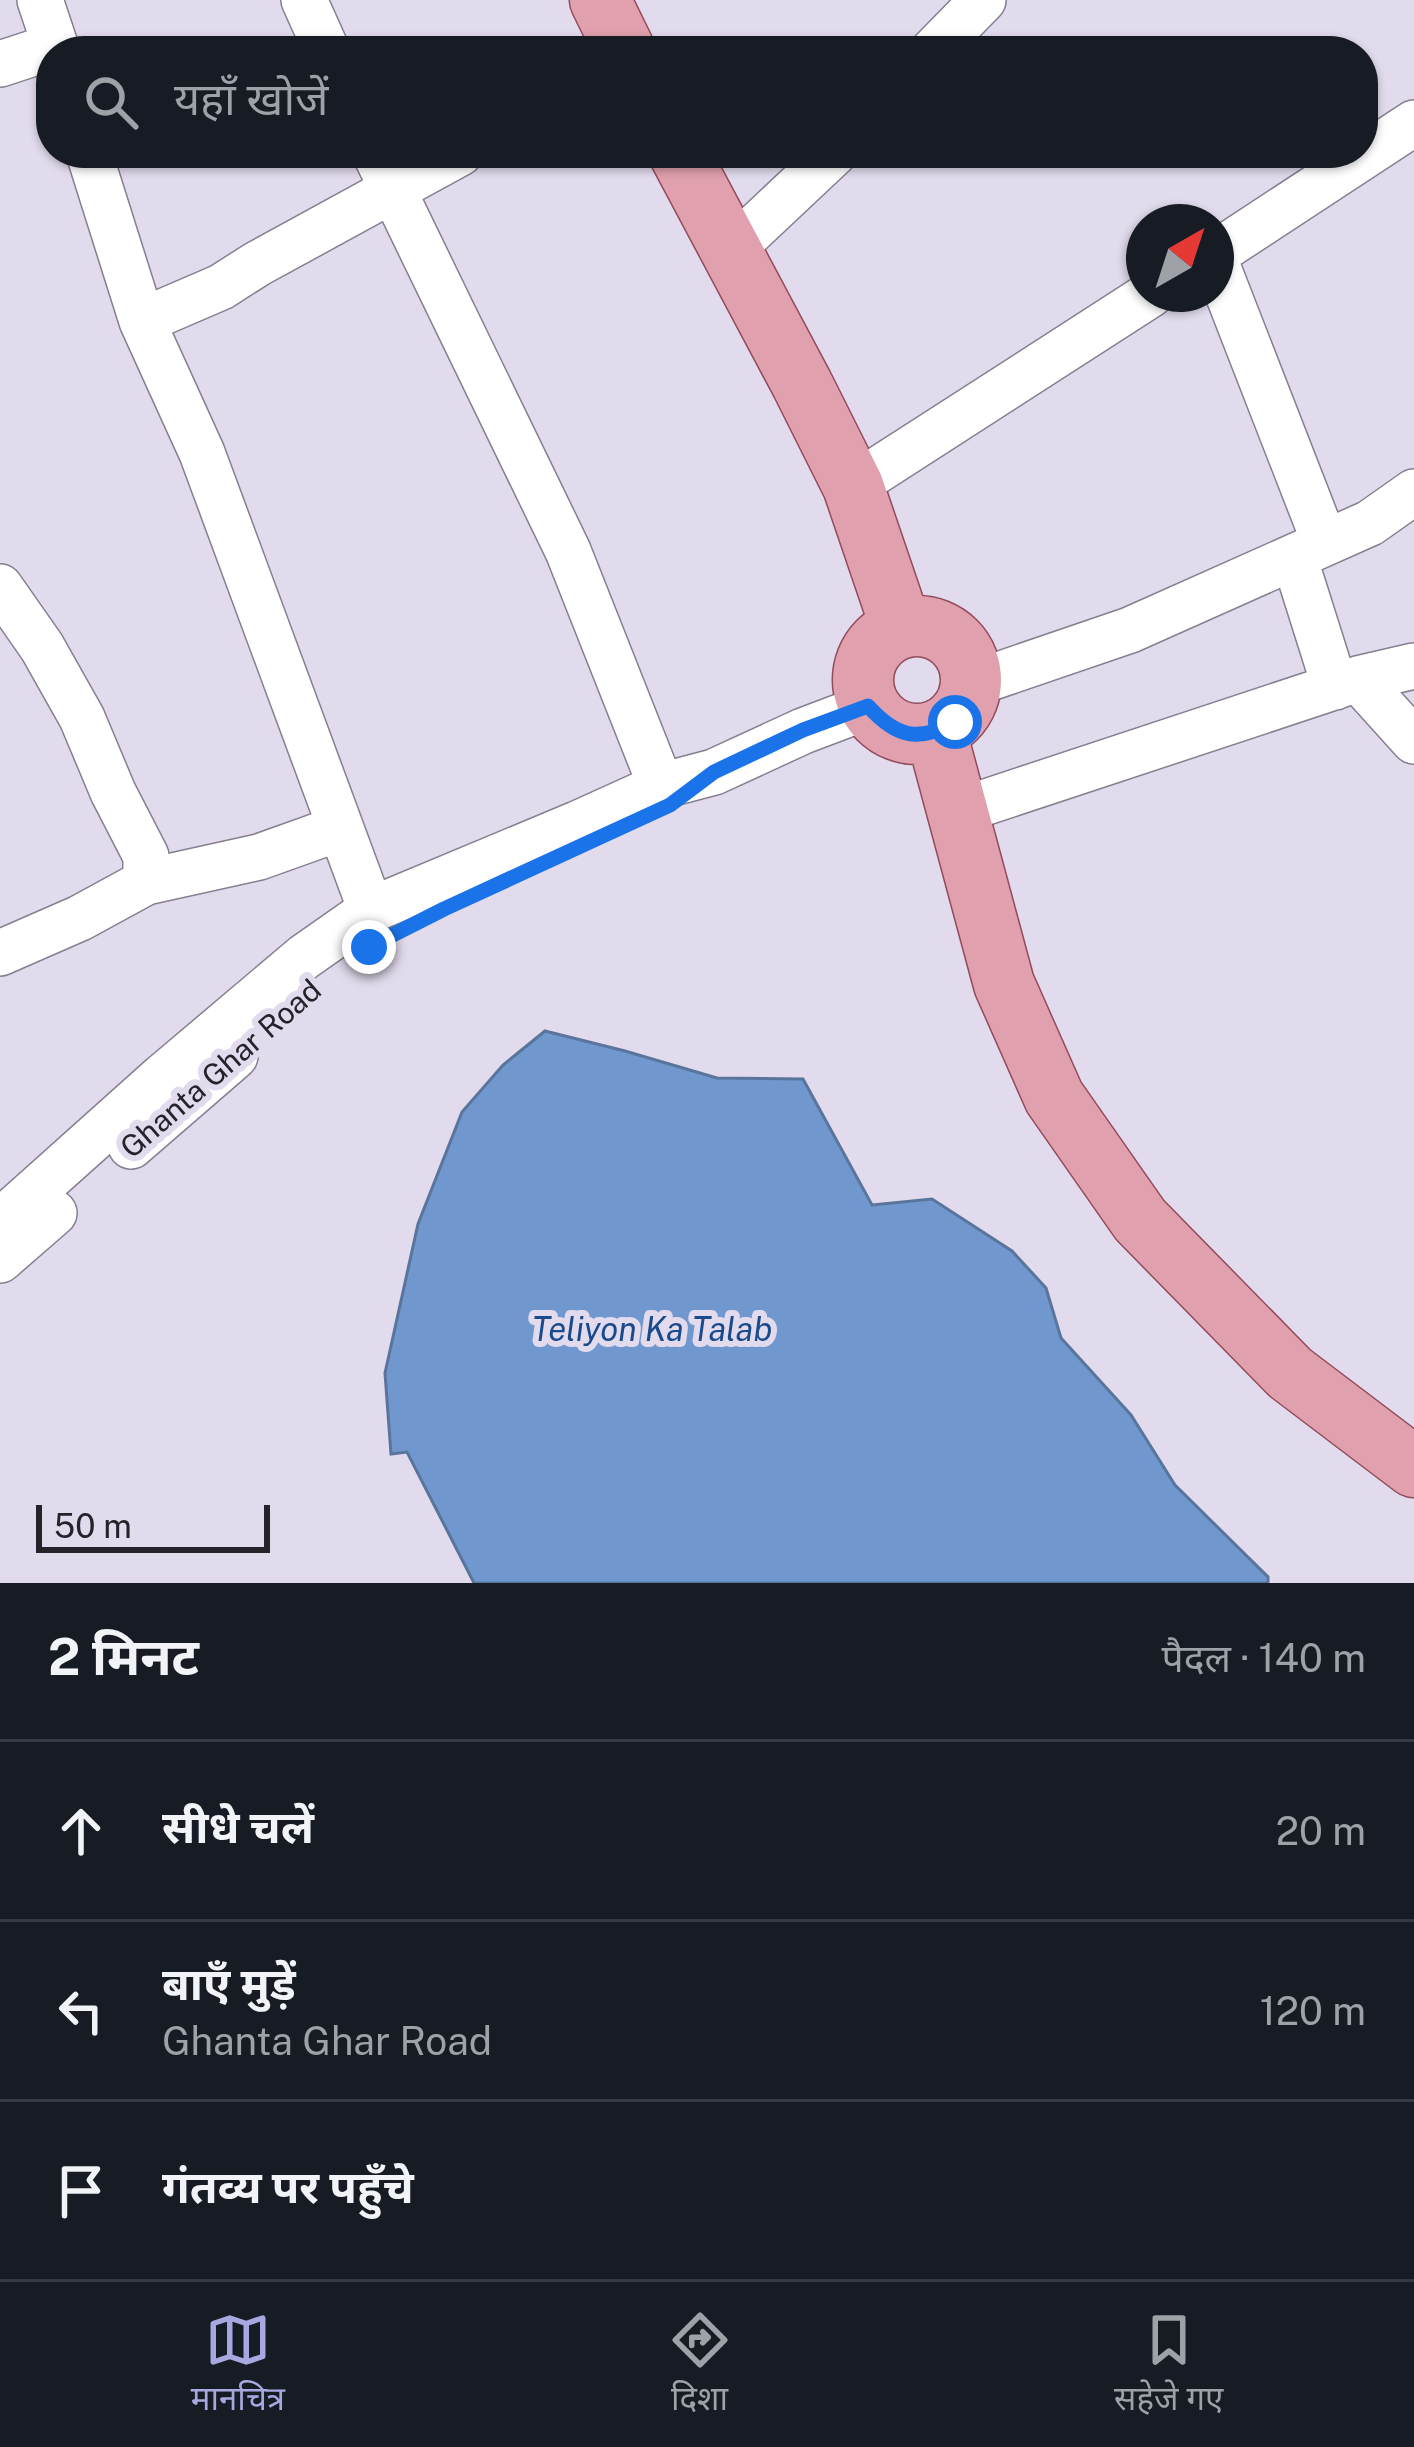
<!DOCTYPE html>
<html lang="hi">
<head>
<meta charset="utf-8">
<style>
	body { margin:0; font-family:"Public Sans","Noto Sans Devanagari",sans-serif; background:#20242c; color:#f1f3f6 }
	.compass { position:absolute; left:1126px; top:204px; width:108px; height:108px; border-radius:50%; background:#171b24; box-shadow:0 3px 9px #0004; rotate:39deg }
	.scale { position:absolute; left:36px; bottom:30px; width:234px; box-sizing:border-box; padding-left:12px; border:6px solid #252329; border-top:0; font-size:33px; line-height:42px; white-space:nowrap; color:#252329; -webkit-text-stroke:9px #e2dbed; paint-order:stroke }
	.stop { position:absolute; width:36px; height:36px; margin:-27px; border:9px solid #1a73e8; border-radius:50%; background:#fff }
	.stop.end { background:#1a73e8; border-color:#fff; box-shadow:0 3px 12px #0008 }
	.list { margin:0; padding:0; list-style:none }
	h2 { display:flex; justify-content:space-between; align-items:center; height:156px; margin:0; padding:0 48px; font-size:51px }
	h2 small { font-size:39px; font-weight:400; color:#9ea1a6 }
	.list li { display:grid; grid-template-columns:78px 1fr auto; gap:36px; align-items:center; box-sizing:border-box; height:180px; padding:0 48px; border-top:3px solid #363941 }
	.list b { display:block; font-size:45px; white-space:nowrap }
	.list p { margin:0; font-size:39px; white-space:nowrap; color:#9ea1a6 }
	.list em { font-size:39px; font-style:normal; color:#9ea1a6 }
	.icon { flex:none; width:66px; height:66px; fill:none; stroke:currentColor; stroke-width:2; stroke-linecap:round; stroke-linejoin:round }
	.map { position:relative; flex:none; width:1414px; height:1583px; overflow:hidden }
	.search { position:absolute; background:#171b24; box-shadow:0 3px 9px #0004; left:36px; right:36px; top:36px; height:132px; display:flex; align-items:center; gap:30px; box-sizing:border-box; padding:0 42px; border-radius:48px; color:#9ea1a6; font-size:45px }
	.sheet { height:696px; background:#171b24 }
	nav { display:flex; justify-content:space-around; align-items:center; box-sizing:border-box; height:168px; border-top:3px solid #363941; background:#171b24; font-size:33px; color:#9ea1a6 }
	nav a { display:grid; justify-items:center; gap:6px }
	nav .on { color:#a7a8df }
	.map>svg:first-child { display:block }
</style>
</head>
<body>
<div class="map">
<svg width="1414" height="1583" viewBox="0 0 1414 1583">
	<rect width="100%" height="100%" fill="#e2dbed"/>
	<!-- water -->
	<path fill="#7198ce" stroke="#5a759c" stroke-width="3" d="M545 1031 625 1051 717 1078 803 1079 872 1205 932 1199 1012 1251 1046 1288 1061 1338 1131 1415 1175 1485 1268 1577V1583H474L407 1452 391 1454 385 1373 418 1224 462 1112 503 1065Z"/>
	<g fill="none" stroke-linecap="round" stroke-linejoin="round">
		<defs>
			<path id="minor" d="M40 0 57 51
				M304 0 327 51
				M933 51 983 0
				M0 64 55 46
				M89 153 142 321 202 453 371 910
				M375 153 568 551 661 786
				M731 250 834 153
				M1216 253 1414 123
				M1216 263 1325 543
				M142 321 221 287 257 264 460 153
				M853 486 1151 294
				M1294 557 1335 687
				M0 587 42 647 82 718 113 792 146 856V882L80 918 0 953
				M1358 679 1414 666
				M972 684 1130 630 1370 523 1414 492
				M956 812 1358 679 1414 741
				M146 882 259 857 340 828
				M131 1146 235 1056
				M0 1222 162 1077 304 957 371 910 577 824 661 786 714 772 803 731 869 706
				M0 1260 54 1213"/>
			<path id="major" d="M600 0 625 51
				M679 153 802 384 853 486 901 627
				M863 680a54 54 0 1 1 108 0a54 54 0 1 1-108 0Z
				M936 732 1004 984 1054 1097 1140 1220 1290 1373 1414 1467"/>
		</defs>
		<!-- minor casing -->
		<use href="#minor" stroke="#857f8f" stroke-width="48"/>
		<!-- major casing -->
		<use href="#major" stroke="#924b5c" stroke-width="63"/>
		<!-- minor -->
		<use href="#minor" stroke="#fff" stroke-width="45"/>
		<!-- major -->
		<use href="#major" stroke="#e0a0ad" stroke-width="60"/>
	</g>
	<g fill="none" stroke-linecap="round" stroke-linejoin="round">
		<!-- route -->
		<path stroke="#1a73e8" stroke-width="15" d="M369 947 444 909 670 805 714 772 803 730 868 706C896 737 918 743 955 722"/>
	</g>
	<g text-anchor="middle" stroke-width="12" stroke-linejoin="round" paint-order="stroke">
		<!-- street labels -->
		<g font-size="30" fill="#252329" stroke="#e2dbed">
			<text transform="translate(221 1069) rotate(-41)" y="10">Ghanta Ghar Road</text>
		</g>
		<!-- water labels -->
		<g font-size="33" font-style="italic" fill="#184a8c" stroke="#e2dbed">
			<text x="652" y="1341">Teliyon Ka Talab</text>
		</g>
	</g>
</svg>
<svg class="compass" viewBox="-18 -18 36 36"><path d="M0-13l5 13h-10z" fill="#e53935"/><path d="M0 13l5-13h-10z" fill="#9ea1a6"/></svg>
<div class="scale">50 m</div>
<div class="stop" style="left:955px;top:722px"></div>
<div class="stop end" style="left:369px;top:947px"></div>
<div class="search"><svg class="icon" aria-label="search" viewBox="0 0 24 24"><circle cx="10" cy="10" r="6"/><path d="M15 15l6 6"/></svg>यहाँ खोजें</div>
</div>
<section class="sheet">
<h2>2 मिनट<small>पैदल · 140 m</small></h2>
<ul class="list">
<li><svg class="icon" aria-label="ahead" viewBox="0 0 24 24"><path d="M12 20V5M6 11l6-6 6 6"/></svg><div><b>सीधे चलें</b></div><em>20 m</em></li>
<li><svg class="icon" aria-label="left" viewBox="0 0 24 24"><path d="M17 20v-9H6M10 6l-5 5 5 5"/></svg><div><b>बाएँ मुड़ें</b><p>Ghanta Ghar Road</p></div><em>120 m</em></li>
<li><svg class="icon" aria-label="arrive" viewBox="0 0 24 24"><path d="M6 21V4h12l-3 4 3 4H6"/></svg><div><b>गंतव्य पर पहुँचे</b></div></li>
</ul>
</section>
<nav>
<a class="on"><svg class="icon" aria-label="map" viewBox="0 0 24 24"><path d="M3 6l6-2 6 2 6-2v14l-6 2-6-2-6 2zM9 4v14M15 6v14"/></svg>मानचित्र</a>
<a><svg class="icon" aria-label="directions" viewBox="0 0 24 24"><path d="M12 3l9 9-9 9-9-9zM9 14v-3h6M13 9l2 2-2 2"/></svg>दिशा</a>
<a><svg class="icon" aria-label="saved" viewBox="0 0 24 24"><path d="M7 4h10v16l-5-4-5 4z"/></svg>सहेजे गए</a>
</nav>
</body>
</html>
